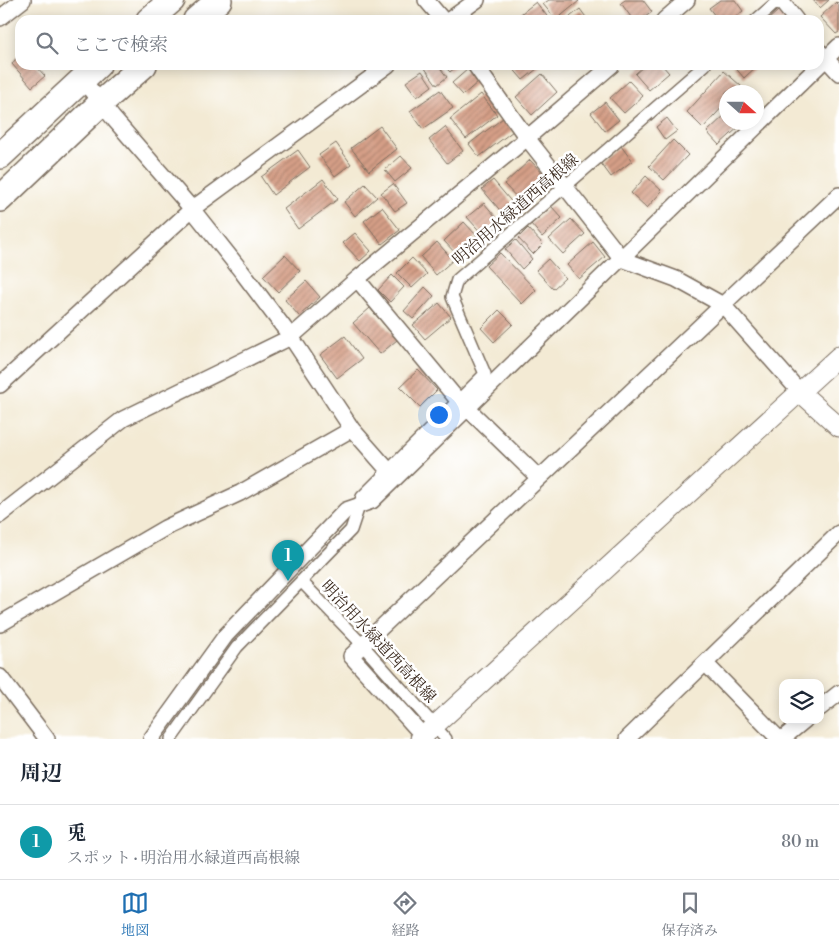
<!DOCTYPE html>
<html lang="ja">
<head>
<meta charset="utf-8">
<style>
	body { margin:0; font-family:"Libre Bodoni","Noto Serif JP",serif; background:#f6f6f7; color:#1f2937 }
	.controls { position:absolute; right:15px; bottom:15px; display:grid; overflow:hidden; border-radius:10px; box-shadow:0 2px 12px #0003 }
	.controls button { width:45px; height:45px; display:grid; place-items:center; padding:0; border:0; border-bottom:1px solid #e0e1e3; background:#fff; color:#1f2937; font:25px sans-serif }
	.compass { position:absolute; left:719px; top:85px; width:45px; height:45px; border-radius:50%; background:#fff; box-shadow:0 2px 12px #0003; rotate:111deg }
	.you { position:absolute; left:438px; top:414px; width:18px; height:18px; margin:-12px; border:4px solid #fff; border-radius:50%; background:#1a73e8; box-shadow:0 0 0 8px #1a73e833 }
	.badge { display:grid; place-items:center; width:32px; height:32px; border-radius:50%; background:#1f6fb2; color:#fff; font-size:16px; font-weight:700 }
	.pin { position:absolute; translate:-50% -41px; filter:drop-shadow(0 1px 2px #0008) }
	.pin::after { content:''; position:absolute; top:26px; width:18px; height:15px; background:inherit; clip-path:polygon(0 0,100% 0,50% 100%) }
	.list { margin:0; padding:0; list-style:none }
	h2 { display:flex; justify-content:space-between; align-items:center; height:65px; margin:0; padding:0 20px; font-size:21px }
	h2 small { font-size:16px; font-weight:400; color:#747a83 }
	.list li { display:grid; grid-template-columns:32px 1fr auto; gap:15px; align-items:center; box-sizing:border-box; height:75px; padding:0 20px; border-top:1px solid #e0e1e3 }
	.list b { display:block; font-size:19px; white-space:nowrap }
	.list p { margin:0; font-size:16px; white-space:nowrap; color:#747a83 }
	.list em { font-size:16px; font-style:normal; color:#747a83 }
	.icon { flex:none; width:28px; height:28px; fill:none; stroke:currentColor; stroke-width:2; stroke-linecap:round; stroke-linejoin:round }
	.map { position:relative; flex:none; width:839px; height:739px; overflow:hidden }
	.search { position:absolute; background:#fff; box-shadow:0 2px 12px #0003; left:15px; right:15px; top:15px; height:55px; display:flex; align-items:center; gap:12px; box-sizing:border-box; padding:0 18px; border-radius:15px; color:#747a83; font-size:19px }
	.sheet { height:140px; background:#fff }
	nav { display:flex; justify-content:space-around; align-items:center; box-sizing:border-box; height:70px; border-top:1px solid #e0e1e3; background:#fff; font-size:14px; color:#747a83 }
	nav a { display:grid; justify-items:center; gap:2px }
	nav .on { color:#1f6fb2 }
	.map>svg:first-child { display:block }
</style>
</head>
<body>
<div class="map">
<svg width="839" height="739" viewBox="0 0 839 739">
	<defs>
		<pattern id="building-hatch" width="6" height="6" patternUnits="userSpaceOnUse" patternTransform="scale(1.25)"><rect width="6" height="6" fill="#d59f87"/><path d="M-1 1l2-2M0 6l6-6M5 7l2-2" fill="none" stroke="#ae826e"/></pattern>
	</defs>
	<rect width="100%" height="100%" fill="#fff"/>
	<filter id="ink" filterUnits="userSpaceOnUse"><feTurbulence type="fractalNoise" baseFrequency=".02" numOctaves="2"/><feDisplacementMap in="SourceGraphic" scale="10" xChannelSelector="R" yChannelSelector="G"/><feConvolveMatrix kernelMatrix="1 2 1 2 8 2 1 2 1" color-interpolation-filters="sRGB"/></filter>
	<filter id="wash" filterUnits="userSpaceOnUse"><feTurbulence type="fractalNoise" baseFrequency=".0096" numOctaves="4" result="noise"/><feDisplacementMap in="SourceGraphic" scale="20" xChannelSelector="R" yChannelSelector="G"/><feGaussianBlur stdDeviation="1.12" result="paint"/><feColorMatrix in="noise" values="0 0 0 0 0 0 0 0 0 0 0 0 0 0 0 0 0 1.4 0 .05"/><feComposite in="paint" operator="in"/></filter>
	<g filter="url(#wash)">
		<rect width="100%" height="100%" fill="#f3ead4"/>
		<g id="blocks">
			<!-- building -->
			<path fill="url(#building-hatch)" d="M549 0H577L579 1 556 20 543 4Z
				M625 0H643L652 12 641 20H633L621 3Z
				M720 0H735L743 11 732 20H718L709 8Z
				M813 0H829L820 8Z
				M536 2 550 20H513Z
				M836 2 839 5V32L836 34 820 17Z
				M580 9 588 20H566Z
				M778 11 787 20H768Z
				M20 53V65H35L45 76 32 87 12 64Z
				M427 65H438L447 77 437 85 424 67Z
				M443 65H458L450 72Z
				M510 65H542L523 80Z
				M645 65H662L669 73 649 90 635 74Z
				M733 65H758L744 78Z
				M468 69 478 82 463 95 452 83Z
				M422 71 432 86 417 97 406 82Z
				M724 71 741 86 736 92H726V103L703 128 687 112Z
				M542 74 557 92 532 115 516 97Z
				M629 81 643 96 624 113 610 98Z
				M440 90 453 108 423 129 410 111Z
				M481 94 497 115 466 139 450 119Z
				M605 102 619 120 605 131 591 113Z
				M726 114V122H738L741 125 719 145 707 132Z
				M503 118 513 131 479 157 469 144Z
				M667 118 677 131 665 140 656 127Z
				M380 126 397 149 369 171 351 148Z
				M445 127 463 151 447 163 429 140Z
				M673 140 688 155 664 180 649 166Z
				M336 143 351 164 335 176 319 155Z
				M621 146 632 161 611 177 600 162Z
				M298 150 310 167 273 195 261 177Z
				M401 156 412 168 395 182 385 170Z
				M530 160 547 178 521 202 504 184Z
				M646 176 662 191 647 208 631 193Z
				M323 179 338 199 298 229 284 209Z
				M493 180 515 206 504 215 482 189Z
				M365 184 377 197 355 216 344 202Z
				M393 184 407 203 395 211 381 193Z
				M484 203 501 223 485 237 467 217Z
				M551 206 562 218 542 237 531 224Z
				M382 207 400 230 382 244 364 221Z
				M571 219 585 234 563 254 549 239Z
				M464 222 477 236 457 255 444 241Z
				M528 228 543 244 533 254 518 238Z
				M355 233 371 251 360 261 343 243Z
				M516 240 532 259 522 269 505 249Z
				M437 242 453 260 436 275 421 257Z
				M593 242 605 257 579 279 567 265Z
				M500 253 536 290 522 304 486 266Z
				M285 255 300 271 278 292 263 276Z
				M412 258 427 274 412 288 397 273Z
				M548 259 565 278 553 289 536 270Z
				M392 275 404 287 390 302 378 290Z
				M306 281 320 297 299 316 285 300Z
				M425 287 434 296 413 319 404 311Z
				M439 303 451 317 425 339 413 325Z
				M370 308 397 340 380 354 353 323Z
				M499 310 513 324 494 342 481 328Z
				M345 336 362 359 337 378 320 355Z
				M418 370 437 390 420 407 400 387Z"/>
		</g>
	</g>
	<g filter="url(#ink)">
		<use href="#blocks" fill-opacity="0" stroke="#7b6d5e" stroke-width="1"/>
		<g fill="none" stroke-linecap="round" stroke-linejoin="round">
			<defs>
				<path id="pedestrian" d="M756 20 779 0
					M301 581 357 639 446 739
					M171 739 237 647 351 530 362 497 485 374 452 297 457 280 705 65"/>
				<path id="minor" d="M426 0 443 20
					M780 0 796 20
					M0 18 23 0
					M449 20 477 0
					M664 20 687 0
					M819 51 839 73
					M475 65 527 138 622 259 676 279 723 305 800 392
					M82 79 113 118 192 209 242 272 291 337 352 429 395 478
					M357 279 461 404 468 409 539 478
					M0 385 192 209 388 65
					M0 515 123 419 291 337 357 279 527 138 612 65
					M0 624 165 528 240 493 352 429
					M706 664 779 739
					M0 677 47 739
					M820 708 839 693
					M151 739 226 635 346 510 372 501 839 46
					M426 739 351 656 839 195
					M627 739 839 533
					M782 739 805 720"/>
				<path id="tertiary" d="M800 392 839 427
					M420 739 839 356"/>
				<path id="trunk" d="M149 20 172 0
					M196 20 219 0
					M0 156 98 65
					M0 199 101 103 144 65"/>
			</defs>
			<!-- pedestrian casing -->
			<use href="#pedestrian" stroke="#7b6d5e" stroke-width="14"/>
			<!-- minor casing -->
			<use href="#minor" stroke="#7b6d5e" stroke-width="18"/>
			<!-- tertiary casing -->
			<use href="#tertiary" stroke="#7b6d5e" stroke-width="21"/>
			<!-- trunk casing -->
			<use href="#trunk" stroke="#7b6d5e" stroke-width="28"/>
			<!-- pedestrian -->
			<use href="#pedestrian" stroke="#fff" stroke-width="11"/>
			<!-- minor -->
			<use href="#minor" stroke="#fff" stroke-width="15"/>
			<!-- tertiary -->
			<use href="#tertiary" stroke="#fff" stroke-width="19"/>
			<!-- trunk -->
			<use href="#trunk" stroke="#fff" stroke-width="25"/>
		</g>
	</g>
	<g text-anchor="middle" stroke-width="5" stroke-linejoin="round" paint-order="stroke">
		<!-- street labels -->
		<g font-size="16" fill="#3b2a1e" stroke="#fff">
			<text transform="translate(515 209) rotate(-41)" y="6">明治用水緑道西高根線</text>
			<text transform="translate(379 641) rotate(47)" y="6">明治用水緑道西高根線</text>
		</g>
	</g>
</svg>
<div class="controls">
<button><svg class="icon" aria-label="layers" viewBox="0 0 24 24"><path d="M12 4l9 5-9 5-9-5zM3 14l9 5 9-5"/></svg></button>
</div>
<svg class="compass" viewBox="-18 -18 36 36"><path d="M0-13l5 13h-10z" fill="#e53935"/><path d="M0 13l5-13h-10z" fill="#747a83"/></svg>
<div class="you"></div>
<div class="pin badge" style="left:288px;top:581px;background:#0f9aa8">1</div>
<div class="search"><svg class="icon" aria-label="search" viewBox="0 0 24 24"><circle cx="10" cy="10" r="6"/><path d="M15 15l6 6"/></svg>ここで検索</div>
</div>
<section class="sheet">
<h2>周辺<small></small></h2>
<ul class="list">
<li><span class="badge" style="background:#0f9aa8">1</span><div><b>兎</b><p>スポット · 明治用水緑道西高根線</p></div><em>80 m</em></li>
</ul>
</section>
<nav>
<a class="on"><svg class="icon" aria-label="map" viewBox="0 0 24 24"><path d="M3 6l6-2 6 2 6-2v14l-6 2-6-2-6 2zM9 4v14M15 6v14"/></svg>地図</a>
<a><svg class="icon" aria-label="directions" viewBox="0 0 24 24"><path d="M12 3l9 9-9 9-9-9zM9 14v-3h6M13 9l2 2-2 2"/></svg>経路</a>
<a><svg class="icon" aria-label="saved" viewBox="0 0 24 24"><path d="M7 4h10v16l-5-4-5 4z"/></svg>保存済み</a>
</nav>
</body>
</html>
